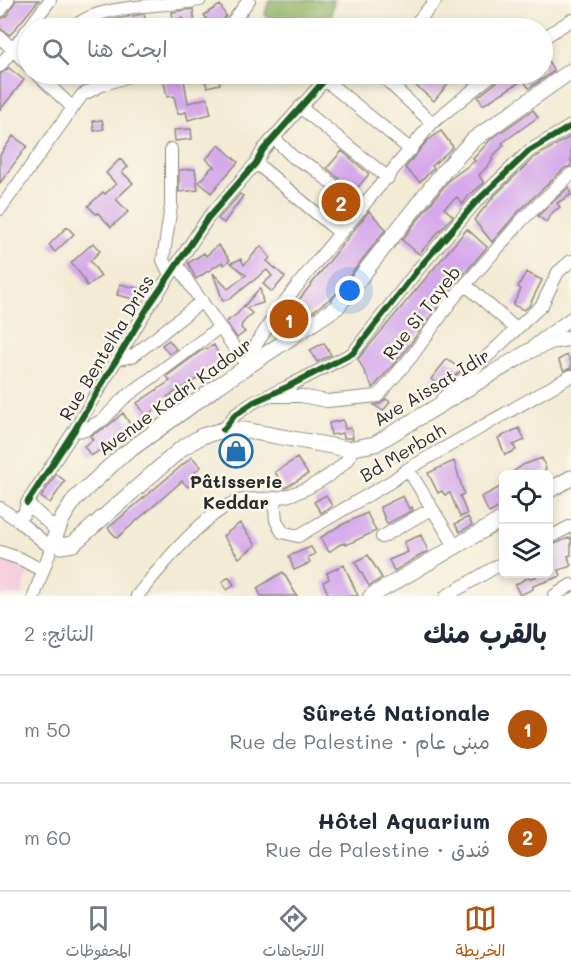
<!DOCTYPE html>
<html lang="ar">
<head>
<meta charset="utf-8">
<style>
	body { margin:0; font-family:Mali,"Playpen Sans Arabic",sans-serif; background:#f6f6f7; color:#1f2937; direction:rtl }
	.controls { position:absolute; right:18px; bottom:18px; display:grid; overflow:hidden; border-radius:9px; box-shadow:0 3px 9px #0003 }
	.controls button { width:54px; height:54px; display:grid; place-items:center; padding:0; border:0; border-bottom:2px solid #e0e1e3; background:#fff; color:#1f2937; font:30px sans-serif }
	.you { position:absolute; left:350px; top:291px; width:21px; height:21px; margin:-15px; border:4px solid #fff; border-radius:50%; background:#1a73e8; box-shadow:0 0 0 9px #1a73e833 }
	.badge { display:grid; place-items:center; width:39px; height:39px; border-radius:50%; background:#b45309; color:#fff; font-size:20px; font-weight:700 }
	.pin { position:absolute; translate:-50% -50%; border:3px solid #fff; box-shadow:0 2px 6px #0006 }
	.list { margin:0; padding:0; list-style:none }
	h2 { display:flex; justify-content:space-between; align-items:center; height:78px; margin:0; padding:0 24px; font-size:26px }
	h2 small { font-size:20px; font-weight:400; color:#747a83 }
	.list li { display:grid; grid-template-columns:39px 1fr auto; gap:18px; align-items:center; box-sizing:border-box; height:108px; padding:0 24px; border-top:2px solid #e0e1e3 }
	.list b { display:block; font-size:22px; white-space:nowrap }
	.list p { margin:0; font-size:20px; white-space:nowrap; color:#747a83 }
	.list em { font-size:20px; font-style:normal; color:#747a83 }
	.icon { flex:none; width:33px; height:33px; fill:none; stroke:currentColor; stroke-width:2; stroke-linecap:round; stroke-linejoin:round }
	.map { position:relative; flex:none; width:571px; height:596px; overflow:hidden; direction:ltr }
	.search { position:absolute; background:#fff; box-shadow:0 3px 9px #0003; left:18px; right:18px; top:18px; height:66px; display:flex; align-items:center; gap:15px; box-sizing:border-box; padding:0 21px; border-radius:33px; color:#747a83; font-size:22px }
	.sheet { height:294px; background:#fff }
	nav { display:flex; justify-content:space-around; align-items:center; box-sizing:border-box; height:84px; border-top:2px solid #e0e1e3; background:#fff; font-size:16px; color:#747a83 }
	nav a { display:grid; justify-items:center; gap:3px }
	nav .on { color:#b45309 }
	.map>svg:first-child { display:block }
</style>
</head>
<body>
<div class="map">
<svg width="571" height="596" viewBox="0 0 571 596">
	<rect width="100%" height="100%" fill="#fbf7ec"/>
	<filter id="ink" filterUnits="userSpaceOnUse"><feTurbulence type="fractalNoise" baseFrequency=".0167" numOctaves="2"/><feDisplacementMap in="SourceGraphic" scale="12" xChannelSelector="R" yChannelSelector="G"/><feConvolveMatrix kernelMatrix="1 2 1 2 8 2 1 2 1" color-interpolation-filters="sRGB"/></filter>
	<filter id="wash" filterUnits="userSpaceOnUse"><feTurbulence type="fractalNoise" baseFrequency=".008" numOctaves="4" result="noise"/><feDisplacementMap in="SourceGraphic" scale="24" xChannelSelector="R" yChannelSelector="G"/><feGaussianBlur stdDeviation="1.35" result="paint"/><feColorMatrix in="noise" values="0 0 0 0 0 0 0 0 0 0 0 0 0 0 0 0 0 1.4 0 .05"/><feComposite in="paint" operator="in"/></filter>
	<g filter="url(#wash)">
		<rect width="100%" height="100%" fill="#f3ebd4"/>
		<!-- built -->
		<path fill="#f4cfdd" d="M0 555 21 559 29 572 21 596H0Z"/>
		<!-- forest -->
		<path fill="#8fb166" stroke="#5d6e48" stroke-width="1.5" d="M269 0H334L329 28H274L265 14Z"/>
		<g id="blocks">
			<!-- building -->
			<path fill="#d5a9eb" d="M16 0H39L10 35 0 29V19L7 16Z
				M220 5 226 16 221 23 212 28 204 15Z
				M193 9 195 25 183 27 182 18 173 20 172 12Z
				M144 14 146 22 110 28 109 20Z
				M543 52 554 71 529 88 523 80 483 105 478 97 507 74H543Z
				M9 68 24 80 0 110V74Z
				M183 74 188 103 207 98 211 114 188 120 186 112 178 114 174 96 167 97 163 77Z
				M203 74H218L220 84 207 87Z
				M402 74H456L434 101Z
				M533 110 538 117 502 143 504 145 491 158 493 160 479 175 484 183 468 196 463 204 457 197 444 208 453 216 419 254 402 240 450 179 475 161 473 159 491 139Z
				M102 120 104 129 94 131 93 121Z
				M191 129 192 139 175 141 174 130Z
				M441 131 453 147 432 166 434 168 420 182 405 168 427 141Z
				M13 136 27 146 0 183V155Z
				M571 136V166L565 168 517 213 492 242 474 220 495 195 534 158Z
				M219 145 238 162 211 193 199 182 212 167H215L206 159Z
				M342 151 369 174 354 192 327 168Z
				M120 159 128 167 122 172 133 183 116 199 128 212 111 227 98 213 96 214 88 206 103 192 105 194 116 184 106 173Z
				M195 169 198 190 179 192V170Z
				M569 187 571 195 557 203 560 207 553 212 546 222 538 216Z
				M240 194 243 196 224 223 218 219Z
				M369 211 386 229 334 296 309 314 298 301Z
				M67 227 74 234 55 252 49 245Z
				M467 229 487 247 446 295 405 351 373 388 358 359Z
				M93 243 100 251 90 261 101 276 87 286 82 276 71 263Z
				M218 245 230 260 224 265 222 262 196 279 188 263 204 253 206 256Z
				M261 246 270 258 267 261 285 277 272 292 263 284 272 276 267 270 231 298 223 301 213 273 228 289 246 275 231 263 241 259 244 265Z
				M526 272 542 280 529 306 524 310 513 305 521 289 518 287Z
				M120 284 141 289 138 300 117 295Z
				M260 288 263 303 246 308 252 313 242 324 241 328 245 332 237 338 226 322 237 314Z
				M169 340 176 349 169 354 162 345Z
				M324 343 331 355 317 362 310 350Z
				M214 345 223 363 201 374 202 376 167 397 169 400 146 416 137 403 170 381 167 376 201 351Z
				M567 355 571 362V368L564 371 558 360Z
				M447 359 461 370 442 388 431 379Z
				M386 399 390 402 383 411 374 405 380 404Z
				M123 413 133 429 91 456 84 446 93 440 90 436 108 426Z
				M343 420 345 429 351 428 353 438H344L343 433 331 435 329 423Z
				M519 428 525 440 513 445 516 450 505 455 498 438Z
				M192 457 201 467 191 475 196 480 188 487 182 481 117 538 108 528Z
				M297 458 308 474 285 488 275 472Z
				M542 458 546 469 545 471 536 474H510L523 465Z
				M454 461 464 494 460 496 467 514 460 517 450 493 445 495 442 491 438 493 428 473Z
				M56 474 65 481 50 503 41 497Z
				M504 485V505L489 513 481 497Z
				M326 495 332 506 321 513 314 502Z
				M403 496 409 509 412 507 413 510 387 524 380 507Z
				M367 513 376 531 346 545 345 543 339 545 329 552 320 538 339 526Z
				M468 517 472 525 460 532 455 524Z
				M240 523 256 545 239 558 223 536Z
				M421 535 428 551 394 571 389 560 408 552 404 542Z
				M571 537V555L568 556 571 566 559 570 561 576 533 586V589L520 595 515 585 525 579 536 577 535 573H549V546Z
				M311 547 315 554 308 557 310 563 294 570 289 556Z
				M368 555 382 578 369 586 355 562Z
				M344 565 358 596H329L323 582 329 579 327 573Z
				M283 572 297 596H261L257 588Z
				M229 577 234 585 227 590 222 582Z"/>
		</g>
	</g>
	<g filter="url(#ink)">
		<use href="#blocks" fill-opacity="0" stroke="#8f8b80" stroke-width="1.5"/>
		<g fill="none" stroke-linecap="round" stroke-linejoin="round">
			<defs>
				<path id="minor" d="M0 11 8 0
					M29 28 50 0
					M73 28C98 3 166 7 200 0
					M228 28 249 0
					M412 28 436 0
					M0 37 28 65
					M542 39 571 20
					M0 66 28 29
					M37 74 73 108
					M380 74 432 123
					M324 79 411 150
					M300 107 388 178
					M274 138 293 157 315 169 361 209
					M256 163 340 233
					M0 209 82 95 102 85 134 74
					M178 265 190 285 248 367
					M170 275 163 260 171 206V149
					M466 285 516 329
					M536 344 571 318
					M117 359 133 356 202 301
					M248 367 254 348 278 310 317 261 432 123 493 74
					M272 396H301L327 401 378 396 412 356 452 300 523 219 571 174
					M442 399 542 305 558 272 571 261
					M223 430 235 415 254 402 287 387 353 353 420 267 475 203 529 151 571 126
					M74 431 85 430 104 419 123 399 220 327
					M408 469 455 546
					M274 498 276 520 282 532 298 536 392 481 408 469 571 376
					M27 503 74 431 148 307 170 275 208 218 256 163 263 150 330 74
					M0 508 16 519
					M382 537 431 509
					M548 538 571 526
					M51 548 16 519 24 514 27 503 57 531
					M0 552 21 559 43 571
					M34 596 53 543
					M137 596C158 570 201 517 231 504 247 496 264 501 281 497 303 493 337 474 350 456L348 449
					M446 596 504 562
					M554 596 571 585"/>
				<path id="major" d="M571 71 473 140 444 171 337 307 218 386 120 457 75 499 62 519 54 539 61 546 73 544 182 448 202 436 223 430H244L348 449 375 444 533 349 552 341 571 338
					M548 491 571 478
					M371 596 504 518"/>
			</defs>
			<!-- minor casing -->
			<use href="#minor" stroke="#8f8b80" stroke-width="14"/>
			<!-- major casing -->
			<use href="#major" stroke="#8f8b80" stroke-width="17"/>
			<!-- minor -->
			<use href="#minor" stroke="#fff" stroke-width="12"/>
			<!-- major -->
			<use href="#major" stroke="#fff" stroke-width="15"/>
			<defs>
				<path id="cycleway" d="M223 430 235 415 254 402 287 387 353 353 420 267 475 203 529 151 571 126
					M27 503 74 431 148 307 170 275 208 218 256 163 263 150 330 74"/>
			</defs>
			<!-- cycleway casing -->
			<use href="#cycleway" stroke="#fbf7ec" stroke-width="10"/>
			<!-- cycleway -->
			<use href="#cycleway" stroke="#1b5e20" stroke-width="6"/>
		</g>
	</g>
	<!-- icons -->
	<defs>
		<symbol id="shop-ring" viewBox="-11 -11 22 22"><circle r="9.5" fill="#fbf7ec" stroke="#1f6fb2" stroke-width="1.5"/><path d="M-5-2.5h2.3a2.7 3.5 0 0 1 5.4 0H5L5.5 6h-11ZM-1.5-2.5h3a1.5 2.3 0 0 0-3 0Z" fill="#1f6fb2"/></symbol>
	</defs>
	<g fill-rule="evenodd">
		<use href="#shop-ring" x="217" y="432" width="38" height="38"/>
	</g>
	<g text-anchor="middle" stroke-width="5" stroke-linejoin="round" paint-order="stroke">
		<!-- street labels -->
		<g font-size="18" fill="#2b2b2b" stroke="#fbf7ec">
			<text transform="translate(422 313) rotate(-52)" y="6">Rue Si Tayeb</text>
			<text transform="translate(107 348) rotate(-59)" y="6">Rue Bentelha Driss</text>
			<text transform="translate(432 388) rotate(-31)" y="6">Ave Aissat Idir</text>
			<text transform="translate(175 397) rotate(-36)" y="6">Avenue Kadri Kadour</text>
			<text transform="translate(403 453) rotate(-31)" y="6">Bd Merbah</text>
		</g>
		<!-- poi labels -->
		<g font-size="18" font-weight="bold" fill="#2b2b2b" stroke="#fbf7ec">
			<text x="236" y="488">Pâtisserie<tspan x="236" dy="21">Keddar</tspan></text>
		</g>
	</g>
</svg>
<div class="controls">
<button><svg class="icon" aria-label="locate" viewBox="0 0 24 24"><circle cx="12" cy="12" r="6"/><path d="M12 2v4M12 18v4M2 12h4M18 12h4"/></svg></button>
<button><svg class="icon" aria-label="layers" viewBox="0 0 24 24"><path d="M12 4l9 5-9 5-9-5zM3 14l9 5 9-5"/></svg></button>
</div>
<div class="you"></div>
<div class="pin badge" style="left:289px;top:319px">1</div>
<div class="pin badge" style="left:341px;top:202px">2</div>
<div class="search"><svg class="icon" aria-label="search" viewBox="0 0 24 24"><circle cx="10" cy="10" r="6"/><path d="M15 15l6 6"/></svg>ابحث هنا</div>
</div>
<section class="sheet">
<h2>بالقرب منك<small>النتائج: 2</small></h2>
<ul class="list">
<li><span class="badge">1</span><div><b>Sûreté Nationale</b><p>مبنى عام · Rue de Palestine</p></div><em>50 m</em></li>
<li><span class="badge">2</span><div><b>Hôtel Aquarium</b><p>فندق · Rue de Palestine</p></div><em>60 m</em></li>
</ul>
</section>
<nav>
<a class="on"><svg class="icon" aria-label="map" viewBox="0 0 24 24"><path d="M3 6l6-2 6 2 6-2v14l-6 2-6-2-6 2zM9 4v14M15 6v14"/></svg>الخريطة</a>
<a><svg class="icon" aria-label="directions" viewBox="0 0 24 24"><path d="M12 3l9 9-9 9-9-9zM9 14v-3h6M13 9l2 2-2 2"/></svg>الاتجاهات</a>
<a><svg class="icon" aria-label="saved" viewBox="0 0 24 24"><path d="M7 4h10v16l-5-4-5 4z"/></svg>المحفوظات</a>
</nav>
</body>
</html>
